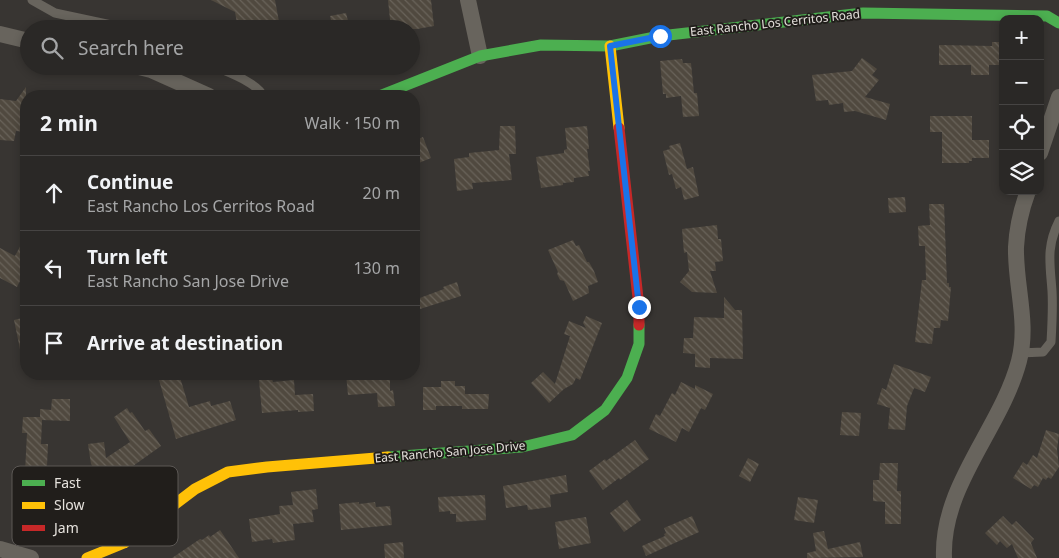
<!DOCTYPE html>
<html lang="en">
<head>
<meta charset="utf-8">
<style>
	body { margin:0; font-family:"Noto Sans",sans-serif; background:#32302e; color:#f1f3f6 }
	.controls { position:absolute; right:15px; top:15px; display:grid; overflow:hidden; border-radius:10px; box-shadow:0 2px 8px #0003 }
	.controls button { width:45px; height:45px; display:grid; place-items:center; padding:0; border:0; border-bottom:1px solid #464443; background:#2a2826; color:#f1f3f6; font:25px sans-serif }
	.stop { position:absolute; width:15px; height:15px; margin:-11px; border:4px solid #1a73e8; border-radius:50%; background:#fff }
	.stop.end { background:#1a73e8; border-color:#fff; box-shadow:0 1px 5px #0008 }
	.list { margin:0; padding:0; list-style:none }
	h2 { display:flex; justify-content:space-between; align-items:center; height:65px; margin:0; padding:0 20px; font-size:21px }
	h2 small { font-size:16px; font-weight:400; color:#a5a6a7 }
	.list li { display:grid; grid-template-columns:32px 1fr auto; gap:15px; align-items:center; box-sizing:border-box; height:75px; padding:0 20px; border-top:1px solid #464443 }
	.list b { display:block; font-size:19px; white-space:nowrap }
	.list p { margin:0; font-size:16px; white-space:nowrap; color:#a5a6a7 }
	.list em { font-size:16px; font-style:normal; color:#a5a6a7 }
	.icon { flex:none; width:28px; height:28px; fill:none; stroke:currentColor; stroke-width:2; stroke-linecap:round; stroke-linejoin:round }
	.map { position:relative; flex:none; width:1059px; height:558px; overflow:hidden }
	.search { position:absolute; background:#2a2826; box-shadow:0 2px 8px #0003; left:20px; top:20px; width:400px; height:55px; display:flex; align-items:center; gap:12px; box-sizing:border-box; padding:0 18px; border-radius:28px; color:#a5a6a7; font-size:19px }
	.panel { position:absolute; background:#2a2826; box-shadow:0 2px 8px #0003; left:20px; top:90px; width:400px; height:290px; border-radius:20px }
	.map>svg:first-child { display:block }
</style>
</head>
<body>
<div class="map">
<svg width="1059" height="558" viewBox="0 0 1059 558">
	<defs>
		<pattern id="building-back-hatch" width="6" height="6" patternUnits="userSpaceOnUse" patternTransform="scale(1.25)"><rect width="6" height="6" fill="#50493f"/><path d="M-1 5l2 2M0 0l6 6M5-1l2 2" fill="none" stroke="#69635a"/></pattern>
	</defs>
	<rect width="100%" height="100%" fill="#383532"/>
	<!-- building -->
	<path fill="url(#building-back-hatch)" d="M211 0H275L280 27 272 29H238L235 12Z
		M388 0H431L434 26 417 29H391Z
		M346 13 350 29H333L330 16Z
		M992 42H1003V65H989V75H971V65H939V45L992 46Z
		M862 58 877 69 872 75 879 80 865 97 890 104 886 120 855 111 844 112 843 103 829 105 828 100 816 101 812 75 852 71Z
		M682 59 683 63H691L694 93H697L699 116 683 117 681 96 666 98V94H663L660 61Z
		M26 87V132L16 131 14 141 0 140V99L16 101Z
		M930 116H972V140H989V158H972V161H969V163H942V132H930Z
		M500 126H515L516 154H509L512 180 472 183 473 189 457 191 454 159 469 157V153L499 150Z
		M587 126 589 149H587L590 171H588L589 176 574 178V182L563 183V185L541 188 536 157 564 153V150L567 149 565 128Z
		M423 137 431 158 414 165V141Z
		M680 143 687 169 693 167 699 196 684 200 681 187 676 189 672 174 669 175 663 151 670 149 669 146Z
		M905 197 906 212 889 213 888 198Z
		M929 204H944L947 283H949V287H951L948 321 941 320 940 328H934L932 344 915 342 922 280H926L925 246H919L918 226 930 225Z
		M717 225 718 239H721L723 261 715 262 716 271H710L717 293 692 292 680 282 689 271 687 252 684 253 682 229Z
		M26 235V269L17 287 0 278V248L15 256Z
		M573 240 576 246 579 245 587 262H589L594 271 598 282 588 286 589 293 573 301 564 281 560 280 557 274 558 272 548 250Z
		M457 282 461 296 420 309 417 299 444 289 443 287Z
		M724 297 735 310H742L743 359 710 358V368L695 367V354L683 353 684 338H693L694 317 724 318Z
		M586 316 602 323 580 380 576 378 573 384 564 389 549 403 531 383 543 372 555 384 570 336 564 334 569 321 586 328 583 323Z
		M26 317V353L21 354 14 320Z
		M894 364 931 377 925 392 914 388 907 406 905 430 888 429 890 408 877 404 882 388 886 390Z
		M179 374 189 407 210 401 211 406 230 401 236 420 176 439 159 380Z
		M346 374H387V379H390V391L393 390 395 406 378 407 377 393 348 395Z
		M272 379 273 382 294 380 295 395 313 394 314 411 298 412V410L262 413 259 380Z
		M441 381H455V386H465V394H489L488 409H462V406H436V410H423V387H441Z
		M681 382 695 389V385L713 394 705 410 701 408 689 432 682 428 676 442 649 429 656 414 660 416 672 393 675 395Z
		M52 399H70V421L42 420 41 444H48L47 466 60 467 58 509 27 507 28 491H24L27 433H22L23 417H40V409L51 410Z
		M127 408 130 413 132 412 145 431 149 429 161 446 133 466 135 468 121 478 119 475 106 485 91 464 88 444 104 442 106 458 130 442 114 417Z
		M842 412 861 413 859 436 840 435Z
		M1046 430 1059 434 1057 449 1059 467 1051 479 1048 477 1046 480 1043 478 1038 487 1034 485 1031 489 1013 478 1023 462 1027 465 1033 455 1037 458Z
		M635 440 649 459 620 480 619 478 603 490 589 471 605 459 606 461Z
		M748 458 759 464 750 482 739 476Z
		M880 463H898L897 491H901V524H885V502L873 501V480H879Z
		M566 475 568 492 550 495 551 507 528 510 527 505 506 508 503 486Z
		M316 489 318 509 312 510 314 522 293 524 295 540 273 543 272 539 252 542 249 519 280 514 279 506 293 505 291 492Z
		M485 495 486 520 456 522V514H450V511L439 512 438 497Z
		M798 497 818 500 814 523 794 520Z
		M627 500 641 520 624 532 610 513Z
		M359 502V504L375 502 376 507 390 506 392 525 341 530 339 504Z
		M692 516 699 532 646 556 642 546 665 536 664 534 666 533 664 528Z
		M1003 516 1012 525 1016 521 1034 539 1031 543 1037 558H1018L1012 544 1007 548 1000 541 997 545 985 533Z
		M586 517 591 543 559 549 555 522Z
		M220 530 239 558H172L200 539 202 540 209 535 210 537Z
		M824 531 828 549 860 542 863 557 807 558V553L816 551 813 533Z
		M403 542 404 558H385L384 544Z"/>
	<g fill="none" stroke-linecap="round" stroke-linejoin="round">
		<!-- lane -->
		<path stroke="#68645d" stroke-width="9" d="M32 0 55 13 130 29
			M214 66C227 72 258 83 263 96
			M1020 353 1043 352 1051 342C1052 325 1053 308 1052 291 1050 263 1046 247 1059 221"/>
		<!-- street -->
		<path stroke="#68645d" stroke-width="16" d="M468 0 480 56
			M0 34 29 41
			M135 66 151 70 209 96
			M1040 153 1059 97
			M0 549 31 558
			M944 558C941 485 1001 429 1019 361 1029 323 1015 285 1016 247 1017 227 1021 210 1028 191"/>
		<!-- fast -->
		<path stroke="#4caf50" stroke-width="11" d="M379 96 480 56 541 45 610 46 660 36 863 13 1047 16 1059 23
			M388 457 522 447 572 435 605 410 627 378 639 344V325"/>
		<!-- slow -->
		<path stroke="#ffc107" stroke-width="11" d="M610 46 619 128
			M87 558 124 543 195 489 228 472 267 467 388 457"/>
		<!-- jam -->
		<path stroke="#c62828" stroke-width="11" d="M619 128 639 307V325"/>
	</g>
	<g fill="none" stroke-linecap="round" stroke-linejoin="round">
		<!-- route -->
		<path stroke="#1a73e8" stroke-width="6" d="M639 307 610 46 660 36"/>
	</g>
	<g text-anchor="middle" stroke-width="4" stroke-linejoin="round" paint-order="stroke">
		<!-- street labels -->
		<g font-size="12" fill="#e5e1dc" stroke="#211e1b">
			<text transform="translate(775 23) rotate(-6)" y="4">East Rancho Los Cerritos Road</text>
			<text transform="translate(450 452) rotate(-5)" y="4">East Rancho San Jose Drive</text>
		</g>
	</g>
	<!-- legend -->
	<rect x="12" y="466" width="166" height="80" rx="8" fill="#211e1b" stroke="#5c5855" stroke-width="1"/>
	<rect x="22" y="480" width="23" height="6" fill="#4caf50"/>
	<rect x="22" y="502" width="23" height="7" fill="#ffc107"/>
	<rect x="22" y="525" width="23" height="6" fill="#c62828"/>
	<g font-size="14" fill="#e5e1dc">
		<text x="54" y="488">Fast</text>
		<text x="54" y="510">Slow</text>
		<text x="54" y="533">Jam</text>
	</g>
</svg>
<div class="controls">
<button>+</button>
<button>−</button>
<button><svg class="icon" aria-label="locate" viewBox="0 0 24 24"><circle cx="12" cy="12" r="6"/><path d="M12 2v4M12 18v4M2 12h4M18 12h4"/></svg></button>
<button><svg class="icon" aria-label="layers" viewBox="0 0 24 24"><path d="M12 4l9 5-9 5-9-5zM3 14l9 5 9-5"/></svg></button>
</div>
<div class="stop" style="left:660px;top:36px"></div>
<div class="stop end" style="left:639px;top:307px"></div>
<div class="search"><svg class="icon" aria-label="search" viewBox="0 0 24 24"><circle cx="10" cy="10" r="6"/><path d="M15 15l6 6"/></svg>Search here</div>
<section class="panel">
<h2>2 min<small>Walk · 150 m</small></h2>
<ul class="list">
<li><svg class="icon" aria-label="ahead" viewBox="0 0 24 24"><path d="M12 20V5M6 11l6-6 6 6"/></svg><div><b>Continue</b><p>East Rancho Los Cerritos Road</p></div><em>20 m</em></li>
<li><svg class="icon" aria-label="left" viewBox="0 0 24 24"><path d="M17 20v-9H6M10 6l-5 5 5 5"/></svg><div><b>Turn left</b><p>East Rancho San Jose Drive</p></div><em>130 m</em></li>
<li><svg class="icon" aria-label="arrive" viewBox="0 0 24 24"><path d="M6 21V4h12l-3 4 3 4H6"/></svg><div><b>Arrive at destination</b></div></li>
</ul>
</section>
</div>
</body>
</html>
